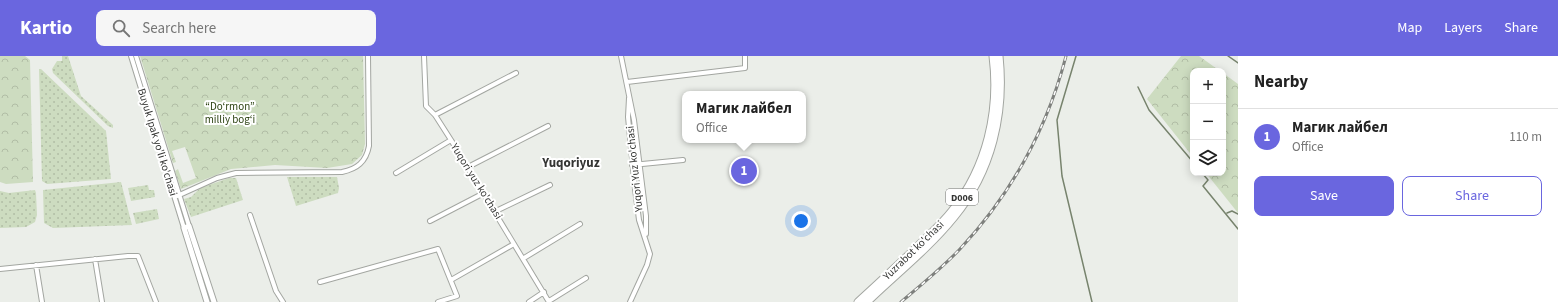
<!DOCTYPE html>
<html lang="en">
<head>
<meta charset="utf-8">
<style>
	body { margin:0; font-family:"Source Sans 3",sans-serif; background:#f6f6f6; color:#222 }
	.controls { position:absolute; right:12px; top:12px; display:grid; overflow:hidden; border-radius:8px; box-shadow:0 2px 10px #0003 }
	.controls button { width:36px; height:36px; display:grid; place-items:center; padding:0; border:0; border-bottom:1px solid #e0e0e0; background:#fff; color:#222; font:20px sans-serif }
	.you { position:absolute; left:801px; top:165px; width:14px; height:14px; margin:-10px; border:3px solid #fff; border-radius:50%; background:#1a73e8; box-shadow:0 0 0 6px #1a73e833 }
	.badge { display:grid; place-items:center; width:26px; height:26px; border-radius:50%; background:#6a66df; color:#fff; font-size:13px; font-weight:700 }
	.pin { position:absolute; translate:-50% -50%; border:2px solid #fff; box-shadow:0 1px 4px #0006 }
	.popup { position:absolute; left:682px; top:35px; width:124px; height:52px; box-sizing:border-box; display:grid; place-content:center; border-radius:8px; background:#fff; filter:drop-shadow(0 1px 3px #0005); font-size:13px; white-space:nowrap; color:#767676 }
	.popup b { font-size:15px; color:#222 }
	.popup::after { content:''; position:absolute; left:50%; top:100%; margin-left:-8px; border:8px solid transparent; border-top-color:#fff }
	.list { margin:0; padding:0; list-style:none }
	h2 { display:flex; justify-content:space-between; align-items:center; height:52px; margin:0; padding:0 16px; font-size:17px }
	h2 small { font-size:13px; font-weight:400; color:#767676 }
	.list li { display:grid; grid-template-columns:26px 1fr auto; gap:12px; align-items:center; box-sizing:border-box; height:56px; padding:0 16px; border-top:1px solid #e0e0e0 }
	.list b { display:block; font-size:15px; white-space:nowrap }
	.list p { margin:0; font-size:13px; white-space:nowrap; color:#767676 }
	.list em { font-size:13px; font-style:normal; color:#767676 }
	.actions { display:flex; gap:8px; padding:12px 16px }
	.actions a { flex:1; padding:9px 0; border:1px solid #6a66df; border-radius:8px; text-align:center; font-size:14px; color:#6a66df }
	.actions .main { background:#6a66df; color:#fff }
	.icon { flex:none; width:22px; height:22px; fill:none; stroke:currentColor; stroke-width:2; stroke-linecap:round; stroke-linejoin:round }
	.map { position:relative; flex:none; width:1238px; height:246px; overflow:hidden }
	header { display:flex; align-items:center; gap:24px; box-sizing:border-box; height:56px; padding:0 20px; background:#6a66df; color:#fff }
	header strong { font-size:19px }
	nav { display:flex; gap:22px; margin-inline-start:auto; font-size:14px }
	.search { width:280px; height:36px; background:#f6f6f6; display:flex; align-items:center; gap:10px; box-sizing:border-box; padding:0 14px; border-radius:8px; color:#767676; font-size:15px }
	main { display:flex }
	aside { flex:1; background:#fff }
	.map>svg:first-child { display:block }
</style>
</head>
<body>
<header>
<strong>Kartio</strong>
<div class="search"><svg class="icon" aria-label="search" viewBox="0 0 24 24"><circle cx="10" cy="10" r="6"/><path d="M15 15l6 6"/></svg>Search here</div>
<nav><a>Map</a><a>Layers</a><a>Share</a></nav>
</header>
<main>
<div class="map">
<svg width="1238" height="246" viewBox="0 0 1238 246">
	<defs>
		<pattern id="grass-dots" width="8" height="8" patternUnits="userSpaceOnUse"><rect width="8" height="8" fill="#cddcc0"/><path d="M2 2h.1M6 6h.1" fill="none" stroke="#b1bda5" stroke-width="1.8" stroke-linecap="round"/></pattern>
		<pattern id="forest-crowns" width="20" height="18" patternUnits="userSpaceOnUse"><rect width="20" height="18" fill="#cddcc0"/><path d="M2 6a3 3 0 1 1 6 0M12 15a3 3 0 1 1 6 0" fill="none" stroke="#b1bda5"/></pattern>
	</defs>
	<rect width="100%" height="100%" fill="#ebeee9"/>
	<!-- grass -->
	<path fill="url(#grass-dots)" d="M62 0H68L81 40 113 69V72L108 70 53 17 52 13 57 5H62Z
		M39 13H41L106 75 111 123 47 128 42 125Z
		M287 121H337L339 132 338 137 296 150Z
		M229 122H236L243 144 191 161 184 143 191 141 200 132Z
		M121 126 132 169 53 172 44 167 43 134Z
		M148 129 149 134H154L155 141 131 145 128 132Z
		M35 134 36 137 37 159 35 166 26 171 0 172V135L9 137Z
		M157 153 159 163 136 168 133 157Z"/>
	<!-- forest -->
	<path fill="url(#forest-crowns)" d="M0 0H25L30 4 33 126 6 128 0 126Z
		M140 0H363L365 88 362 99 352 108 327 112 275 109 231 113 181 133 175 115 178 113 183 127 196 122 185 91 172 95 176 106 173 107Z
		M1181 0H1199L1220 15H1193V101L1147 43Z
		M1223 17 1238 28V157L1206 117H1223Z"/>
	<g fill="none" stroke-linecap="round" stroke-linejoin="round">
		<!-- stream -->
		<path stroke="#77836d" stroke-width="1.5" d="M1076 0 1057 64 1062 120 1092 246
			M1228 0 1238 7
			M1138 31 1149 54 1193 106
			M1202 117 1208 124 1203 130 1238 173
			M1227 157 1232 155 1238 158"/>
		<defs>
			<path id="minor" d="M131 0 184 172
				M136 0 189 170
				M424 0 426 50 435 59 451 84 549 246
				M621 0 634 64 646 160V178
				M627 26 745 12V0
				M629 42 628 61 635 133 639 164 650 198 647 209 630 246
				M435 59 516 17
				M632 109 683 104
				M468 111 548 70
				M396 117 451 84
				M175 141 217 122 236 117 342 116C357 113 366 106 369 90L368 0
				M496 155 550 129
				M250 159 276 235 283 246
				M430 165 484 137
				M524 202 580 168
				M95 203 102 246
				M36 209 42 246
				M0 213 128 200H138L156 246
				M451 224 514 188
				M320 226 438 193 457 240 438 246
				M549 245 586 222
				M529 246 544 236"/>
			<path id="tertiary" d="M207 246 184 172 189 170 214 246"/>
			<path id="primary" d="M858 246C878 228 897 210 916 192 928 180 942 168 952 155 987 111 1000 55 993 0
				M867 246C896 218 929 192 954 161 992 115 1005 57 999 0"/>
		</defs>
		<!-- minor casing -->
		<use href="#minor" stroke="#a3a6a1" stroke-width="6"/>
		<!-- tertiary casing -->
		<use href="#tertiary" stroke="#a3a6a1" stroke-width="7"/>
		<!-- primary casing -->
		<use href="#primary" stroke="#a3a6a1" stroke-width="9"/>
		<!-- minor -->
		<use href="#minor" stroke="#fff" stroke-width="4"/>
		<!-- tertiary -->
		<use href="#tertiary" stroke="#fff" stroke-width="5"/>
		<!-- primary -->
		<use href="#primary" stroke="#fff" stroke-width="7"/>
		<defs>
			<path id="rail" d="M901 246C921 229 942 212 960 193 1012 137 1047 73 1066 0"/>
		</defs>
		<!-- rail casing -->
		<use href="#rail" stroke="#7e807d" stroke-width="3"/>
		<!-- rail -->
		<use href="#rail" stroke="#fff" stroke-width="1.5" stroke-dasharray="4.5" stroke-linecap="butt"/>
	</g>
	<g text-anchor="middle" stroke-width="4" stroke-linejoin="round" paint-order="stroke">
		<!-- shield labels -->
		<rect fill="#fff" stroke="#717270" stroke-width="1" x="946" y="133" width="32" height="16" rx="3"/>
		<g font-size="10" font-weight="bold" fill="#343533">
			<text x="962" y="145">D006</text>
		</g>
		<!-- park labels -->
		<g font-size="11" fill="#2c4212" stroke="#fff">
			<text x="230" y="54">“Do‘rmon”<tspan x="230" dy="13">milliy bog‘i</tspan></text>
		</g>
		<!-- street labels -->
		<g font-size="11" fill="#343533" stroke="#fff">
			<text transform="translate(158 86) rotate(73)" y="4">Buyuk Ipak yo'li ko'chasi</text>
			<text transform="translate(634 113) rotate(-96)" y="4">Yuqori Yuz ko'chasi</text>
			<text transform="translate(477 125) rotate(58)" y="4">Yuqori yuz ko'chasi</text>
			<text transform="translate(913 194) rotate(-44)" y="4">Yuzrabot ko'chasi</text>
		</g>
		<!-- quarter labels -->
		<g font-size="13" font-weight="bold" fill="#343533" stroke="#fff">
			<text x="571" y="111">Yuqoriyuz</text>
		</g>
	</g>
</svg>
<div class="controls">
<button>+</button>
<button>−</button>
<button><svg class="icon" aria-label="layers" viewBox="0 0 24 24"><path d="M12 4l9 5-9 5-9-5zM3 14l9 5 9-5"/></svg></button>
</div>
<div class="you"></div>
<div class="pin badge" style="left:744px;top:115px">1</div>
<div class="popup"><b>Магик лайбел</b>Office</div>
</div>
<aside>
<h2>Nearby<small></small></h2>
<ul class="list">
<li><span class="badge">1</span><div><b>Магик лайбел</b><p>Office</p></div><em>110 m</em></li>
</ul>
<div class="actions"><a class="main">Save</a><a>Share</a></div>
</aside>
</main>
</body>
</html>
